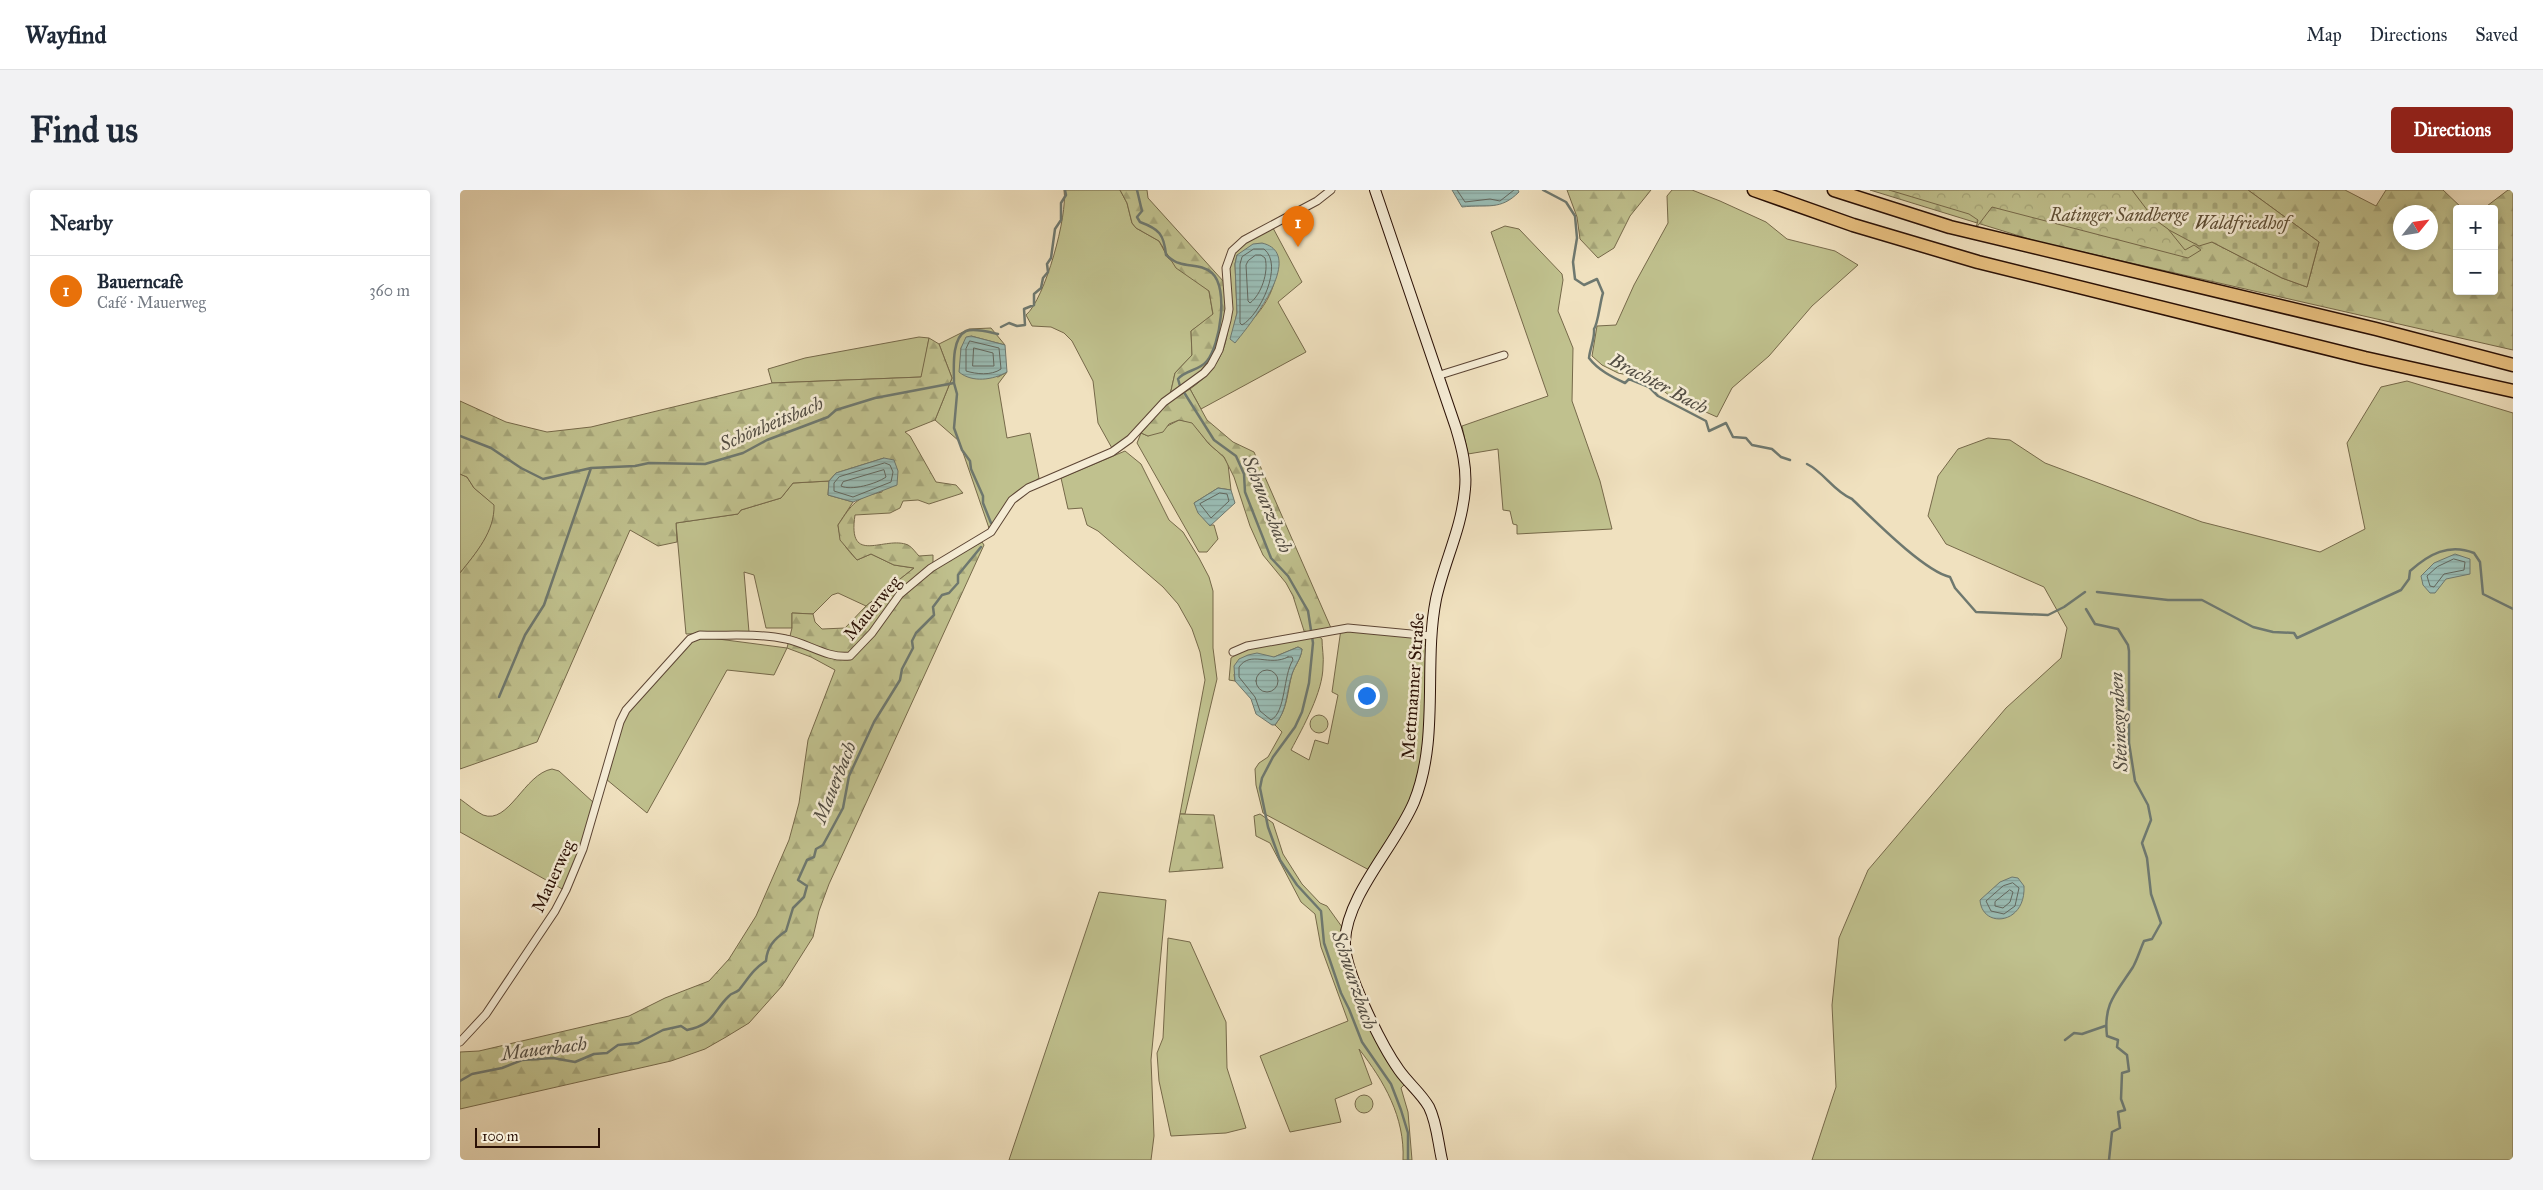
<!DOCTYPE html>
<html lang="en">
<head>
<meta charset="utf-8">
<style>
	body { margin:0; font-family:"IM FELL Great Primer",serif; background:#f2f2f3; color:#1f2937 }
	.controls { position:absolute; right:15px; top:15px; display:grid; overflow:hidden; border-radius:5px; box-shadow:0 2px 8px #0003 }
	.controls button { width:45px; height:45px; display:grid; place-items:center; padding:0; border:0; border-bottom:1px solid #e0e1e3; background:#fff; color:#1f2937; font:25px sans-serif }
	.compass { position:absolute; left:1933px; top:15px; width:45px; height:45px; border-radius:50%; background:#fff; box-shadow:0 2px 8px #0003; rotate:60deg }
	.scale { position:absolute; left:15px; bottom:12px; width:125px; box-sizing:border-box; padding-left:5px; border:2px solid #2b1106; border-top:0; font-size:14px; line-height:18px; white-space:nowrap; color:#2b1106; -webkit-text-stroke:4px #f5ecd5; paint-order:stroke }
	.you { position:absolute; left:906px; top:505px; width:18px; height:18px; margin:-12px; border:4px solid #fff; border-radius:50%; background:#1a73e8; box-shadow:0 0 0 8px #1a73e833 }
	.badge { display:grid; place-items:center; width:32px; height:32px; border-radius:50%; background:#8f2418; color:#fff; font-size:16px; font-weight:700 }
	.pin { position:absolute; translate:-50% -41px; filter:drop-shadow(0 1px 2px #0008) }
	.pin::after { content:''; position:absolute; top:26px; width:18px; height:15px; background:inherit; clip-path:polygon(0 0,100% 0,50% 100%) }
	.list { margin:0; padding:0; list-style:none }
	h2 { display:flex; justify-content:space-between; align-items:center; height:65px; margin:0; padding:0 20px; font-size:21px }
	h2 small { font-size:16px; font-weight:400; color:#747a83 }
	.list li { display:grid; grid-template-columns:32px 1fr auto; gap:15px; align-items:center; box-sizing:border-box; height:70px; padding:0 20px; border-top:1px solid #e0e1e3 }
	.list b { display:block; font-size:19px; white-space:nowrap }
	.list p { margin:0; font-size:16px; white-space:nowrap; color:#747a83 }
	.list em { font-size:16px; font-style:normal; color:#747a83 }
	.map { position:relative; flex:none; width:2053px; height:970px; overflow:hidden; border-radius:5px }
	header { display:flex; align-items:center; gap:30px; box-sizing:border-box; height:70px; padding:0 25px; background:#fff; border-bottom:1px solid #e0e1e3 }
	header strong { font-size:24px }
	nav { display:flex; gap:28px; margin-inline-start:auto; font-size:18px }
	.intro { display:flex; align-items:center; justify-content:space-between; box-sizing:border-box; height:120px; padding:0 30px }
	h1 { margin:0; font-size:35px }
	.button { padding:12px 22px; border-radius:5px; background:#8f2418; color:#fff; font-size:18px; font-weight:700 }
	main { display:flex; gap:30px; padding:0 30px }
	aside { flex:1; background:#fff; border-radius:5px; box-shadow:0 2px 8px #0003 }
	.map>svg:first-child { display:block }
</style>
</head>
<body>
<header>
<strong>Wayfind</strong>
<nav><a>Map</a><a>Directions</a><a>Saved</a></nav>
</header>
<div class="intro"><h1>Find us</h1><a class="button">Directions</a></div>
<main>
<aside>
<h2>Nearby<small></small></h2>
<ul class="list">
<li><span class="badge" style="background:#e8710a">1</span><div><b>Bauerncafè</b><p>Café · Mauerweg</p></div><em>360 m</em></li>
</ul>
</aside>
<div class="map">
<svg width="2053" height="970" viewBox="0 0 2053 970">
	<defs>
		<pattern id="forest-firs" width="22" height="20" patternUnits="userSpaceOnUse" patternTransform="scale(1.25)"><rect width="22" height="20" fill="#c0c18e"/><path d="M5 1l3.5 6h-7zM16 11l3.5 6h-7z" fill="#a5a579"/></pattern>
		<pattern id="cemetery-stones" width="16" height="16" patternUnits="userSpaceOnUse" patternTransform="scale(1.25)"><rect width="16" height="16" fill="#c0c18e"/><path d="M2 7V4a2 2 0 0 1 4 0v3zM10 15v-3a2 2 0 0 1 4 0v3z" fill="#a5a579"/></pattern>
		<pattern id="park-crowns" width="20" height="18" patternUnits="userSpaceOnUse" patternTransform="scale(1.25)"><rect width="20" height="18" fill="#c0c18e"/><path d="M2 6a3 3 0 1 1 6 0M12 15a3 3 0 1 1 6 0" fill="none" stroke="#a5a579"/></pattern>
		<pattern id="water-rules" width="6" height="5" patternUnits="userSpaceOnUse" patternTransform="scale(1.25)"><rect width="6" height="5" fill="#9abdb5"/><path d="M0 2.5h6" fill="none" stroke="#85a19a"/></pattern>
	</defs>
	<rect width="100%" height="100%" fill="#f0e1bf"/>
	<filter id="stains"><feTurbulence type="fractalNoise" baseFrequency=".004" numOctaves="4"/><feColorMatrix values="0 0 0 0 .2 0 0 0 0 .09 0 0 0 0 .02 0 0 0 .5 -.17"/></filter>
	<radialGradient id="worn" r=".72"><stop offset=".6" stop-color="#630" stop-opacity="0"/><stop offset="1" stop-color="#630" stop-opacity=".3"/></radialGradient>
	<!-- grass -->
	<path fill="#c0c18e" stroke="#76694a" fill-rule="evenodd" d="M604 0H660L667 13 672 33 676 38 699 51 708 68 749 101 753 125 731 141 732 165 715 183 710 205 670 246 653 260 638 233 633 191 612 151 604 143 591 137 572 136 566 125C585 109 608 25 604 0Z
		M1212 0H1232L1260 11 1306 32 1327 49 1375 61 1398 75 1352 116 1309 166 1272 198 1257 227 1210 206 1190 190 1158 183 1142 175 1132 166 1137 136 1156 135 1174 95 1208 33 1207 6Z
		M1045 36 1059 39 1102 84 1103 90 1098 121 1113 158 1112 211 1140 291 1152 339 1057 344V335L1053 334 1050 321 1043 320 1038 259 1008 264 1002 236 1088 206 1031 42Z
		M813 38 842 92 818 112 846 162 741 219 730 199C770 171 770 142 769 96 769 87 767 75 772 66 780 51 798 45 813 38ZM777 65 817 70C817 107 797 127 771 150L777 123 775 74Z
		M531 138 545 155 511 146 501 158V174L538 187 547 182 538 194 547 248 570 243 579 288 568 296 530 341 499 251 475 230 492 188 479 154 509 139Z
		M459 147 469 148 462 187 312 193 308 179 345 168Z
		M1947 191 2053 223V970H1352L1376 897 1372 815 1379 748 1408 680 1546 518 1601 468 1607 438 1584 397 1486 354 1468 326 1478 286 1498 259 1528 248 1550 250 1585 273 1742 332 1860 362 1905 339 1887 253 1921 197Z
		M719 230 732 232 749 254 764 267 768 274 771 300 758 298 734 313 750 335H754L758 349 747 362H739L677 253 681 243 688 246Z
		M665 261 681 274 709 330 723 342 739 368 749 387 753 401V458L757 489 725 624H720L745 490 740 462 732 439 718 414 703 397 638 341 627 335 622 318 608 319 601 288Z
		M0 284 7 287 14 298 35 315C35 342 16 363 0 383Z
		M369 291 368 305 393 312 378 335C380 352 386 358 397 370L411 364 434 375 454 378 406 416 378 403 372 405 353 424 332 423V438H306L294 385 284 382 289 442 226 444 216 333 278 324 281 320 321 308 333 293Z
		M881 439 956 445 970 450C969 507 968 568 946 622 938 643 922 662 911 681L803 623 796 595 795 579 799 573 808 567 822 542 815 535C828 519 827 502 832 484 835 475 841 469 842 459L838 457 774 484 775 491 769 490 771 468 787 457 857 445 862 449C862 458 864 467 863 476 863 502 843 537 831 560L849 570 855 550 868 554 878 505 872 502Z
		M243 447 327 458 314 485 267 480 187 623 146 589 162 533 168 523 233 450Z
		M850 534a9 9 0 1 1 18 0a9 9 0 1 1-18 0Z
		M92 579 99 581 134 613 125 646 104 700 0 642V609C7 614 15 621 23 625 49 635 64 584 92 579Z
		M800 624 813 633 823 664 842 694 860 713 867 716 882 737V764L946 893 941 898 948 922 952 970H943C945 927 924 891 899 859L912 894 875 909 881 932 830 942 800 866 888 831 861 757 855 724 841 712 810 653 796 646 794 626Z
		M639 702 706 710 691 870 694 946 691 970H549Z
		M708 748 730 752 766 832 767 878 786 938 766 943 711 946 699 891 697 863 703 848Z
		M895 914a9 9 0 1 1 18 0a9 9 0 1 1-18 0Z"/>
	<!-- forest -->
	<path fill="url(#forest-firs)" stroke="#76694a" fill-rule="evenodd" d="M660 0H687L688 8 764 92 766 118 763 140 755 163 737 185 710 205 715 183 732 165 731 141 753 124 749 101 716 78 699 51 676 38 672 33 667 13Z
		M1107 0H1191L1170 26 1154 58 1138 68 1120 49 1117 27Z
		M1410 0H1662L1752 52 1822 88 1847 97 1859 52 1788 0H1885L1916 16 1926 0H1983L2003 19H1997V101H2034V19H2023L2048 0H2053V160L1579 52ZM1940 22H1970V52H1940Z
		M469 148 479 154 492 188 475 230 445 242 450 246 476 292 496 295 503 303 469 314 458 310 443 311 440 318 430 323 395 325C387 377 425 345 448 355 452 357 456 363 459 366L473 365V379L522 352 524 355 369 694 359 721 353 747 322 796 289 833 266 847 245 859 211 871 0 919V862L19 861 169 826 205 808 249 791 269 769 296 726 329 650 339 613 348 550 375 480 351 467 327 458 332 438V423L353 424 355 432 362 439 385 438 406 416 454 378 434 375 411 364 397 370 380 350 378 335C392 314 396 307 422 302L424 268 376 283 369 291 333 293 321 308 281 320 278 324 216 333 217 352 198 356 170 340 77 552 0 579V383C16 363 35 341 34 315L14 298 7 287 0 284V211L46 232 87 242 131 237 312 193 461 187Z
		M730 199 747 230 773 252 794 262 871 438 845 444 833 406 826 393 803 365 790 336 774 287 764 267 749 254 732 233 719 230 709 234 703 242 688 246 681 243 705 215Z
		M720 624 754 625 763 678 709 682Z"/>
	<!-- cemetery -->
	<path fill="url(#cemetery-stones)" stroke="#76694a" d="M1662 0H1788L1859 52 1847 97 1822 88 1752 52 1739 56 1681 25Z"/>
	<!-- park -->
	<path fill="url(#park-crowns)" stroke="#76694a" d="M1429 0H1672L1694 29 1708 39 1725 60 1734 55 1741 60 1728 68 1532 17 1516 38 1518 30 1509 24Z"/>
	<!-- water -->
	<path fill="url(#water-rules)" stroke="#6e786f" d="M992 0H1058L1059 2C1040 21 1028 14 1002 17Z
		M802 53C848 64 788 137 775 153L770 149 777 123 775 74 777 65 793 54Z
		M511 146 545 155 547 182C533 190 512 193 499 182L501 158 506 147Z
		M424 268 434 270 438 281 437 295 393 312 368 305 369 291 376 283Z
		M758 298 771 300 775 313 750 336 738 323 734 313Z
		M1995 364 2010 369V384L1986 389 1975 403H1970L1963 395 1961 386 1974 373Z
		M838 457 842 459C841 469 835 475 832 484 826 502 828 519 815 535H812L796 524 791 509 775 491 774 476 779 469 788 465 797 463 814 467Z
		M1552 687 1558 688 1564 696C1566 735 1522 739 1520 710L1540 692Z"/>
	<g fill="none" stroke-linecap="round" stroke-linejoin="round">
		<!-- shore -->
		<path stroke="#62675e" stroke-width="1" d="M997 0 1005 12 1030 9 1040 11 1054 0
			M794 59H804C824 75 800 125 782 135L780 133V74L782 67Z
			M796 65H801L805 68C809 82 801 105 790 113L788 111 786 75 788 71Z
			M510 151 539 158 541 179C531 186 516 184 506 181V159Z
			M514 158 533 163 534 176H513Z
			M425 273 430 275 433 282 431 292 393 307 374 301V293L379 287Z
			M424 280 426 287C416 294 391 301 381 296L383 292Z
			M760 303 767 304 769 311 751 328 740 314Z
			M1994 369 2005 372 2004 380 1984 384 1974 397 1970 396 1967 386 1977 377Z
			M828 467H832L833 470C823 485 826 522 811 530L800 521 795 507 779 487V477C791 460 809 477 828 467Z
			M796 491a11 11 0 1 1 22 0a11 11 0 1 1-22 0Z
			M1553 693 1559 698 1555 716 1544 724 1531 721 1526 711 1543 696Z
			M1550 700 1553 702 1550 712 1543 718 1535 716V712Z"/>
		<!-- stream -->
		<path stroke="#6e786f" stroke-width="2.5" d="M677 0 682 21 677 27 680 32C699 39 704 44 706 65 710 68 714 72 719 73 730 77 742 74 752 83 769 98 760 155 747 171 739 181 725 180 718 189L720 196 754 250 776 266 784 284 785 302 811 368 828 386 848 421 853 453 849 493 842 522 835 537 813 567 802 588 800 598 808 637 820 670 837 695 861 721 864 753 881 803 889 819 902 852 931 894 941 920 948 943V970
			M1083 0 1106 12 1115 26 1117 48 1113 72 1115 89 1124 95 1137 89 1143 103C1140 112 1138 134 1134 139 1135 149 1130 158 1129 168 1138 180 1152 187 1165 193L1169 189 1189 197 1198 206 1246 231 1249 241 1266 233 1273 247 1286 248 1292 255 1312 259 1321 267 1330 270
			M541 137 549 133 557 136 565 135 564 119 574 115V104L581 98 583 88 588 82 587 74 591 68 595 39 601 30V13L606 5 605 0
			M494 193 497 204 494 238 502 260 510 271 511 279 523 306V313L531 333
			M0 246 31 258 61 278 83 289 131 278 175 276 189 273 245 274 283 263 307 250 368 227 376 220 415 208 494 193C494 180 491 148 506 141 515 138 529 142 538 144
			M1347 274C1365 283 1373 301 1392 309 1413 329 1464 381 1490 387L1495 398 1516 422 1588 425 1604 417 1625 402
			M1637 402 1708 410H1742L1793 437 1813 442 1834 443 1837 448 1941 400 1949 389 1950 381C1969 364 1989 353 2014 363L2020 372 2023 404 2053 419
			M1626 419 1635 434 1658 439 1668 455 1669 461V553L1675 591 1688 615 1691 630 1682 653 1687 668 1691 704 1701 733 1692 749 1684 751C1680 760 1677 770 1673 777 1657 802 1643 813 1647 846L1658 850 1657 857 1667 865 1669 881 1662 883 1661 909 1665 920 1658 922 1660 938 1652 942 1649 970
			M39 507 65 445 84 415 131 278
			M1605 850 1614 843 1622 844 1645 836
			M0 891 12 884 42 878 62 870 93 868 115 872 134 864 147 863 158 855 178 853 203 840 221 836 227 840C255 834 252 822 269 806 271 803 276 803 279 800 288 789 293 779 306 771 307 757 314 749 326 741L333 718 344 707 347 696 338 690 347 670 354 667 356 659 363 655 383 618 389 586 414 532 440 490 442 479 453 458 452 451 456 443 474 425 473 417 482 405 489 403 498 393V385L521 357"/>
		<defs>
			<path id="minor" d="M980 185 1044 165
				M773 462 787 456 888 438 972 446
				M0 852 26 824 95 721 106 700 123 659 160 532 166 520 230 449 240 445C268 446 299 443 326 449 347 453 368 469 390 466L412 443 440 404 471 378 531 342 552 310 568 298 652 262 670 249 704 212 744 183 751 175 759 160 767 130 769 119 766 78 772 61 784 50 857 11 871 0"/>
			<path id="secondary" d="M915 0 996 238C1002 258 1007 278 1005 299 1002 338 984 372 976 409 963 475 980 548 954 612 936 655 887 705 885 751 883 779 922 856 939 880 948 893 961 903 969 917 977 933 978 953 982 970"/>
			<path id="motorway" d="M1294 0 1393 35 1518 72 1905 168 2053 201
				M1374 0 1490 37 1916 139 2053 175"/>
		</defs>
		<!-- minor casing -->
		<use href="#minor" stroke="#5c4534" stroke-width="9"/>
		<!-- secondary casing -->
		<use href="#secondary" stroke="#2b1106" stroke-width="12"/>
		<!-- motorway casing -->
		<use href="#motorway" stroke="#2b1106" stroke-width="15"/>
		<!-- minor -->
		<use href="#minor" stroke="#f5ecd5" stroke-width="7"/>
		<!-- secondary -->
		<use href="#secondary" stroke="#f5ecd5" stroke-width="10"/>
		<!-- motorway -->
		<use href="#motorway" stroke="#e8c080" stroke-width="12"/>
	</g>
	<g text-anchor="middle" stroke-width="5" stroke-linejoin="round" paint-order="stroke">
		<!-- park labels -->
		<g font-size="18" font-style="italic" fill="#5f4f36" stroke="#f5ecd5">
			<text x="1659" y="31">Ratinger Sandberge</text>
			<text x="1782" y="39">Waldfriedhof</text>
		</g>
		<!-- street labels -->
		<g font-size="18" fill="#2b1106" stroke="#f5ecd5">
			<text transform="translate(412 418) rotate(-50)" y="6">Mauerweg</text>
			<text transform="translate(953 496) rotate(-86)" y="6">Mettmanner Straße</text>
			<text transform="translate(93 686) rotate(-65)" y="6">Mauerweg</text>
		</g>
		<!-- water labels -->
		<g font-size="19" font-style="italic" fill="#524d43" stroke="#f5ecd5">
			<text transform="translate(1199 193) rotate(28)" y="7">Brachter Bach</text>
			<text transform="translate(311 233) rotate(-23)" y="7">Schönheitsbach</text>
			<text transform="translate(808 314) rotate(68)" y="7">Schwarzbach</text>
			<text transform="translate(1658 532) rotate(-93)" y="7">Steinesgraben</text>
			<text transform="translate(374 592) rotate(-68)" y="7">Mauerbach</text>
			<text transform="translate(895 790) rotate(71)" y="7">Schwarzbach</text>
			<text transform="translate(84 858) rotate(-7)" y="7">Mauerbach</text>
		</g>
	</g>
	<rect width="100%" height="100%" filter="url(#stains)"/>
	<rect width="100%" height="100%" fill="url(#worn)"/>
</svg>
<div class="controls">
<button>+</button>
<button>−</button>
</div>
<svg class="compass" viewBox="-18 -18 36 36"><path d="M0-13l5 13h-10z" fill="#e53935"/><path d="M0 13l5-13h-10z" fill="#747a83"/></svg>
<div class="scale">100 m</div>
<div class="you"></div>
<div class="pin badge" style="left:838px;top:57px;background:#e8710a">1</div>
</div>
</main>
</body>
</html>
